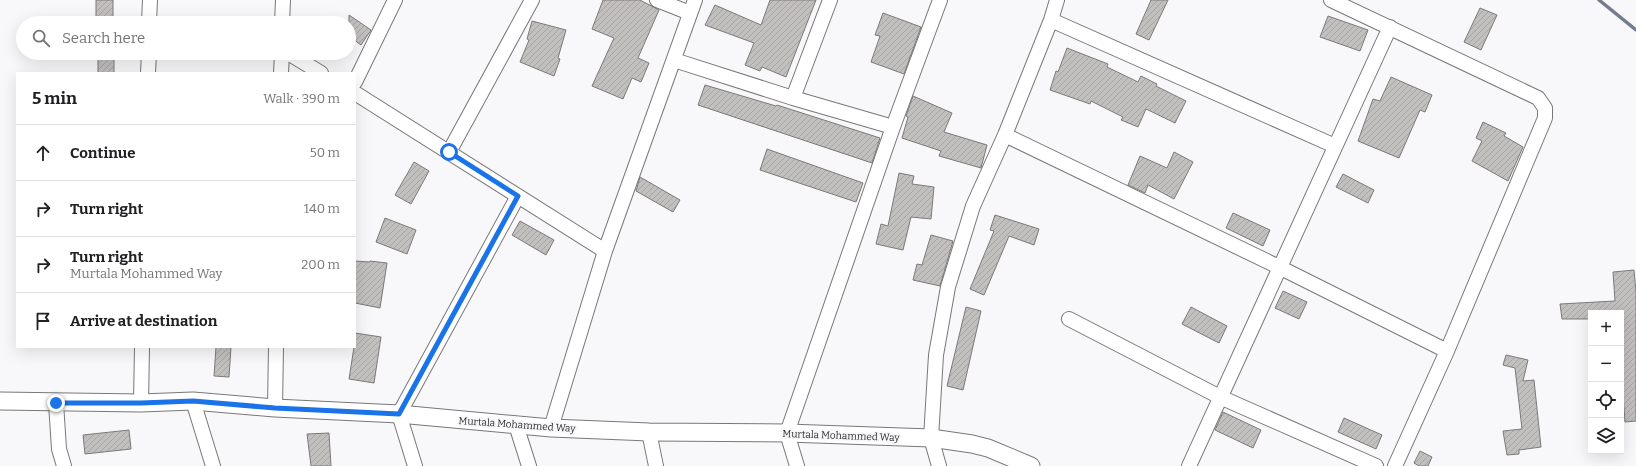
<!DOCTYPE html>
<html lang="en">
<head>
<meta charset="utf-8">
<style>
	body { margin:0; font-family:Bitter,serif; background:#f2f2f2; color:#202124 }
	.controls { position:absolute; right:12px; bottom:12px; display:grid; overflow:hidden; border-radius:0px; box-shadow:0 4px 16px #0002 }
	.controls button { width:36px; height:36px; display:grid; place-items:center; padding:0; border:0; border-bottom:1px solid #e0e0e0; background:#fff; color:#202124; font:20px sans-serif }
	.stop { position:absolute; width:12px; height:12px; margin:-9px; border:3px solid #1a73e8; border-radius:50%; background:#fff }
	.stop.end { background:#1a73e8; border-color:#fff; box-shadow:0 1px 4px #0008 }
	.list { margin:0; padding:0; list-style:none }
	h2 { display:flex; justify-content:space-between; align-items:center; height:52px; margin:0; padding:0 16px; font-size:17px }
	h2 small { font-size:13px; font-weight:400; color:#757577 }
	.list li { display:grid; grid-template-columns:26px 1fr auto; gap:12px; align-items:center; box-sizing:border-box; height:56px; padding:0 16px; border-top:1px solid #e0e0e0 }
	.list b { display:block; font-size:15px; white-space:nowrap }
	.list p { margin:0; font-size:13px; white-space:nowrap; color:#757577 }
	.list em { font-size:13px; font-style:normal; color:#757577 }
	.icon { flex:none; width:22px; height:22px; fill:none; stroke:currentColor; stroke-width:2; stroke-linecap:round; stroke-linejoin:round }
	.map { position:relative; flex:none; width:1636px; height:466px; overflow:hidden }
	.search { position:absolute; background:#fff; box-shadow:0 4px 16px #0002; left:16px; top:16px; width:340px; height:44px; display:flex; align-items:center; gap:10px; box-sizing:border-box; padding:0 14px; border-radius:22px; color:#757577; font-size:15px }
	.panel { position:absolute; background:#fff; box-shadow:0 4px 16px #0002; left:16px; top:72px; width:340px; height:276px; border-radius:0px }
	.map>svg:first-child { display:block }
</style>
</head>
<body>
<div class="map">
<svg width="1636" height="466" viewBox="0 0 1636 466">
	<defs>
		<pattern id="building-hatch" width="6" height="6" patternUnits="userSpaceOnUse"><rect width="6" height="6" fill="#c2bfbf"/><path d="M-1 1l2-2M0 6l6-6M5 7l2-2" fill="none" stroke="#a7a4a4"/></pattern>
	</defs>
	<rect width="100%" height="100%" fill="#f8f8fa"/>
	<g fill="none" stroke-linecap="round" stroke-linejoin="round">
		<!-- stream -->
		<path stroke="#747d8f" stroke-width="3.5" d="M1599 0 1636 30"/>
	</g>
	<!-- building -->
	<path fill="url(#building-hatch)" stroke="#7c7a79" d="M96 0H113V18H96Z
		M603 0H640L659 10 638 58 649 63 641 82 632 78 623 99 592 86 614 38 592 29Z
		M770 0H816L786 77 762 67 760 71 745 65 754 43 705 25 715 5 761 25Z
		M1151 0H1168L1149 40 1136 34Z
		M1480 8 1497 15 1481 50 1464 42Z
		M883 13 921 27 904 74 871 62 880 36 875 35Z
		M349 15 371 30 361 45 349 36Z
		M1328 16 1368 30 1360 51 1320 37Z
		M532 21 566 30 558 58 560 59 554 76 520 62 529 40 527 39Z
		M1067 48 1108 64 1107 67 1138 82 1141 76 1157 84 1156 86 1186 101 1175 123 1146 109 1138 127 1121 120 1123 117 1091 101 1090 104 1050 90 1056 71 1058 72Z
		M98 53H114V73H98Z
		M1391 77 1432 95 1425 112 1420 110 1399 158 1358 141 1373 99 1380 101Z
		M705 85 776 106 777 105 880 138 872 163 698 105Z
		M913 96 952 113 944 132 987 145 981 168 939 156 941 151 902 138 908 117 906 116Z
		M1483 122 1506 133 1504 136 1523 147 1508 181 1472 161 1482 141 1476 138Z
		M767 149 863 183 856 202 760 170Z
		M1174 152 1193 162 1174 199 1148 185 1145 193 1128 185 1140 156 1167 168Z
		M414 162 429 171 411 204 395 195Z
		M899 173 914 176 912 184 934 187 931 219 911 217 903 250 876 244 881 224 888 226Z
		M1343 174 1374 190 1368 203 1336 187Z
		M640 177 680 200 673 212 636 191Z
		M1233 213 1270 230 1263 246 1226 228Z
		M995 215 1039 229 1034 245 1009 236 984 295 970 289 994 231 990 230Z
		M385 218 416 230 407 254 376 242Z
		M520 221 554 240 546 255 512 235Z
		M931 235 953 241 940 286 913 280 917 264 922 265Z
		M355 261 370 262V261L387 263 380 308 355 303Z
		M1634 270 1636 292V421L1625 422 1621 370V313H1591V319H1562L1560 304 1615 301 1613 272Z
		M1283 291 1307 302 1299 319 1275 308Z
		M966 307 981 311 963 390 947 386Z
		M1191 307 1227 326 1219 343 1182 324Z
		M355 333 381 337 374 383 349 379 354 347H355Z
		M216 347H231L229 377 214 376Z
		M1506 355 1528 360 1523 381 1534 380 1541 447 1519 450V454L1507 455 1503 431 1522 429 1515 368 1503 365Z
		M1223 412 1261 430 1253 448 1215 430Z
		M1344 418 1382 435 1376 449 1338 432Z
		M129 430 131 449 85 454 83 435Z
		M329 433 331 466H311L307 434Z
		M1420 451 1432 457 1428 466H1419L1414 463Z"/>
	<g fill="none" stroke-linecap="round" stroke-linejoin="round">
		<defs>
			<path id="minor" d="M657 0 690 13
				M1331 0 1538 98 1545 108V118L1447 351 1395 466
				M1051 20 1335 146
				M149 23 150 0
				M282 23 283 0
				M288 53 321 73
				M674 60 793 98 893 127
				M148 73 149 53
				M281 73 282 53
				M355 82 395 0
				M355 93 605 251
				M793 98 830 0
				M1005 135 1279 267 1447 351
				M449 152 532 0
				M1069 319 1220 397 1376 466
				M193 401 213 466
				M56 403 59 449 64 466
				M141 403 142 347
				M275 408 276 347
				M516 425 529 466
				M551 428 605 251 695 0
				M649 432 656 466
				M415 466 399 414 518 196
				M797 466 787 433 893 127 940 0
				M939 466 931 438 936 355 948 287 973 206 1005 135 1051 20 1057 0
				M1189 466 1390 27"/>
			<path id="tertiary" d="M0 401 141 403 193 401 275 408 399 414 551 428 649 432 787 433 931 438 972 444 988 448 1031 466"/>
		</defs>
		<!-- minor casing -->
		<use href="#minor" stroke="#787879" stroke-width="16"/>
		<!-- tertiary casing -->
		<use href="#tertiary" stroke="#787879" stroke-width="19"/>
		<!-- minor -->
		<use href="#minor" stroke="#fff" stroke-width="14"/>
		<!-- tertiary -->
		<use href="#tertiary" stroke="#fff" stroke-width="17"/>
	</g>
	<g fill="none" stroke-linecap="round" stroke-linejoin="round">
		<!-- route -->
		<path stroke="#1a73e8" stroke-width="5" d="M56 403H141L193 401 275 408 399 414 518 196 449 152"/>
	</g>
	<g text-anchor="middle" stroke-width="4" stroke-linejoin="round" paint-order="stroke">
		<!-- street labels -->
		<g font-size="10" fill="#2e2e2e" stroke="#f8f8fa">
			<text transform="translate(517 424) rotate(4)" y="4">Murtala Mohammed Way</text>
			<text transform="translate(841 435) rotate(2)" y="4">Murtala Mohammed Way</text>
		</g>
	</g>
</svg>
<div class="controls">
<button>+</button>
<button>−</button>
<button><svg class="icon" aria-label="locate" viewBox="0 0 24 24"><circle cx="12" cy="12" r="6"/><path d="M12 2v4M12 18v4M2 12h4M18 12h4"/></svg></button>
<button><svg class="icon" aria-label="layers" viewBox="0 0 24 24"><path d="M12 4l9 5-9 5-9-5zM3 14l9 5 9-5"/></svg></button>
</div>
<div class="stop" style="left:449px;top:152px"></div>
<div class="stop end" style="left:56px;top:403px"></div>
<div class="search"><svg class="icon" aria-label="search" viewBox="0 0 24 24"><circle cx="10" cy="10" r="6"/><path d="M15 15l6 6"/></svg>Search here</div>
<section class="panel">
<h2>5 min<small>Walk · 390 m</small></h2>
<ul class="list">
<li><svg class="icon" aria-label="ahead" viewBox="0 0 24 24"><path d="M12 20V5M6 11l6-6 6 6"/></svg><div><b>Continue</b></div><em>50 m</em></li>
<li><svg class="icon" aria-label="right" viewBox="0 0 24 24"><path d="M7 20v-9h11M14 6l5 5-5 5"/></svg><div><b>Turn right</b></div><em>140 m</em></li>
<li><svg class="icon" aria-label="right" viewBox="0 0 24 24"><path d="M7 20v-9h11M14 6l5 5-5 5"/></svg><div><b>Turn right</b><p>Murtala Mohammed Way</p></div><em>200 m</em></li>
<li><svg class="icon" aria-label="arrive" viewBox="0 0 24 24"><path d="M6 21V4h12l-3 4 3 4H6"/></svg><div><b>Arrive at destination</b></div></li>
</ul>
</section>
</div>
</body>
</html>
